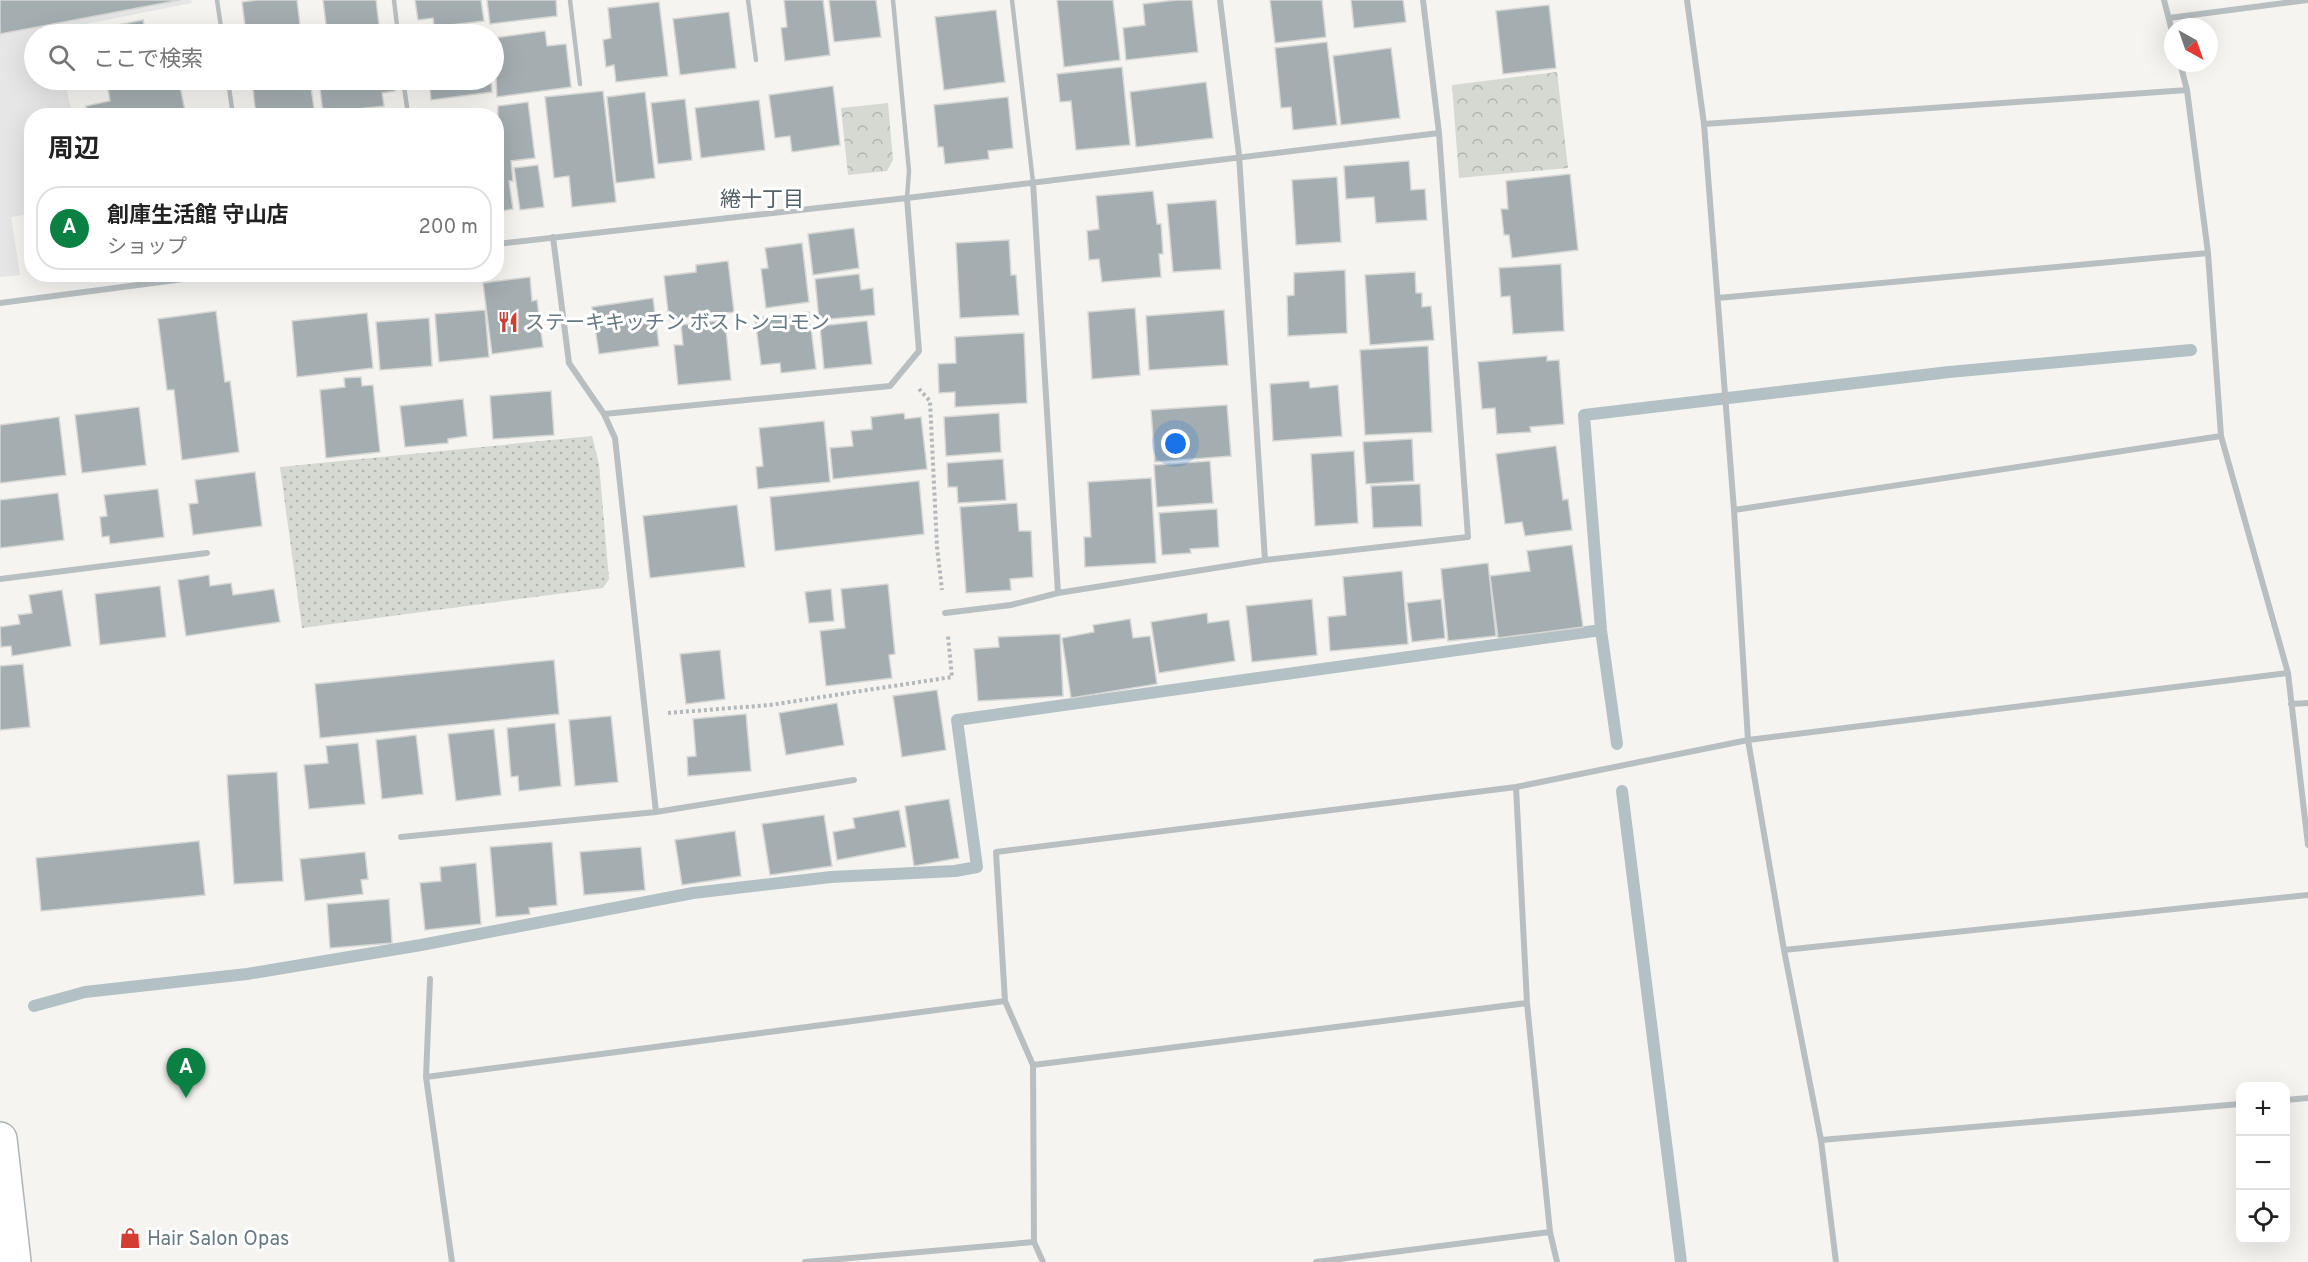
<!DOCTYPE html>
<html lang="ja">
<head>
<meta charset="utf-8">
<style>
	body { margin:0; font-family:Overpass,"Noto Sans JP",sans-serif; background:#f2f2f2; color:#222 }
	.controls { position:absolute; right:18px; bottom:18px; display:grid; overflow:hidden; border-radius:12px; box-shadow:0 6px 24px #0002 }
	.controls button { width:54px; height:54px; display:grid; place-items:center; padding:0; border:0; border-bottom:2px solid #e0e0e0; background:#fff; color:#222; font:30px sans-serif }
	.compass { position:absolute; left:2164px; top:18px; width:54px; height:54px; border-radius:50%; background:#fff; box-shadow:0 6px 24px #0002; rotate:140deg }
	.you { position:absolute; left:1176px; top:444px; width:21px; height:21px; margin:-15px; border:4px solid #fff; border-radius:50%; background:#1a73e8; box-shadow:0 0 0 9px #1a73e833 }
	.badge { display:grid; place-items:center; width:39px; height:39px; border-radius:50%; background:#0b8043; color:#fff; font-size:20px; font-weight:700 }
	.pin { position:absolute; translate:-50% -50px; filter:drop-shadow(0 2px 3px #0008) }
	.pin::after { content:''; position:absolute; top:32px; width:21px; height:18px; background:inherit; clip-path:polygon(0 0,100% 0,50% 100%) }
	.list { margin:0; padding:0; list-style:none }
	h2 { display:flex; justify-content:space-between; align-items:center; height:78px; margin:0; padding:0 24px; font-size:26px }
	h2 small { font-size:20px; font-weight:400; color:#767676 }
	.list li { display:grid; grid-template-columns:39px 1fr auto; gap:18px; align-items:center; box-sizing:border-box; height:84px; margin:0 12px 12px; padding:0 12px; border:2px solid #e0e0e0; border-radius:24px }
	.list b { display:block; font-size:22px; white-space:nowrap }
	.list p { margin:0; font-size:20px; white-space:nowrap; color:#767676 }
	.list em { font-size:20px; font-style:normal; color:#767676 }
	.icon { flex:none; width:33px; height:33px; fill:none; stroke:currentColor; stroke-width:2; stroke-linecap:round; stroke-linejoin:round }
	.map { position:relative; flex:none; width:2308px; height:1262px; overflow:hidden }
	.search { position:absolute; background:#fff; box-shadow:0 6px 24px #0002; left:24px; top:24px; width:480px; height:66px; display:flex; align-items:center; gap:15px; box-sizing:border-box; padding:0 21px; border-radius:33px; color:#767676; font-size:22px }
	.panel { position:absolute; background:#fff; box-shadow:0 6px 24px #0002; left:24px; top:108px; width:480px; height:174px; border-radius:24px }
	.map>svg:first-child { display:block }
</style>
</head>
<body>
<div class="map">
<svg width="2308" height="1262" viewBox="0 0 2308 1262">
	<defs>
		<pattern id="grass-dots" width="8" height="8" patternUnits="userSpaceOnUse" patternTransform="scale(1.5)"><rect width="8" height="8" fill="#d5d9d1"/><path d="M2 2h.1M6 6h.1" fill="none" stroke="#b1b5af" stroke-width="1.8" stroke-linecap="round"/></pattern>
		<pattern id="park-crowns" width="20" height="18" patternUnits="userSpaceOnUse" patternTransform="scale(1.5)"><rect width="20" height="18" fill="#d5d9d1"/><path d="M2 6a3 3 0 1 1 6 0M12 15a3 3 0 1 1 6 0" fill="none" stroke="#b1b5af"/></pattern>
	</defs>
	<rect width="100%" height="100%" fill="#f5f4f1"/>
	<!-- built -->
	<path fill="#e5e6e5" d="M0 0H191L192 3 55 30V34H34V80H65L72 115 32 116 31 214 11 217 20 275 0 277Z"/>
	<!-- grass -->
	<path fill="url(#grass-dots)" d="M592 436 599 464 609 579 603 588 302 628 280 467Z"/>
	<!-- park -->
	<path fill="url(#park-crowns)" d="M1557 72 1568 168 1459 178 1452 85Z
		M888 103 893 160 887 171 848 175 841 108Z"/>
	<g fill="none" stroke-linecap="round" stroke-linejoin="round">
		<!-- stream -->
		<path stroke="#b4c1c4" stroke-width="12" d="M1617 744 1601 630 1584 415 1949 372 2191 350
			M1622 791 1681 1262
			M34 1006 85 992 247 974 421 945 693 893 831 877 955 871 977 867 957 720 1601 630"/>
	</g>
	<!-- building -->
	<path fill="#a4adb0" stroke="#d6d6d4" stroke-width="1.5" d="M0 0H180L0 34Z
		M257 0H297L301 34H246L242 2Z
		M323 0H376L379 25 327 32Z
		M415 0H481L484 21 434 27 433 18 418 20Z
		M487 0H556L557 16 490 24Z
		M784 0H823L830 55 785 61 781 28 787 27Z
		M829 0H876L881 37 834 42Z
		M1057 0H1113L1120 60 1064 67Z
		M1176 0H1192L1198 52 1126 60 1123 28 1145 25 1143 4Z
		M1270 0H1322L1326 37 1275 43Z
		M1351 0H1403L1406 22 1354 28Z
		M659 2 668 76 616 82 614 65 606 67 603 40 611 38 608 8Z
		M1549 5 1556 68 1503 74 1496 11Z
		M996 10 1005 82 944 90 935 17Z
		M729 12 736 68 680 75 673 19Z
		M143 20 146 34H74Z
		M545 31 547 46 566 44 571 87 497 97 494 38Z
		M1327 42 1337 125 1293 130 1291 107 1281 108 1275 48Z
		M1391 48 1400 118 1341 125 1333 56Z
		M1122 67 1130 145 1076 150 1071 101 1060 102 1057 74Z
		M252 80H310L315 116H256Z
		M319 80H394L395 91 382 93 384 106 323 113Z
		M429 80H491L492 92 431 100Z
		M179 81 186 116H87L86 106 110 101 108 89 144 82 145 88Z
		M1206 82 1213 138 1136 147 1130 92Z
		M833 86 840 145 792 152 790 136 775 138 769 95Z
		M603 91 616 202 572 207 569 176 554 178 545 97Z
		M645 92 655 178 616 183 607 97Z
		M1008 97 1013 148 988 151 989 159 945 164 943 147H938L934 105Z
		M685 99 692 160 658 164 651 103Z
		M759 100 765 150 701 158 695 108Z
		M528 102 535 158 511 161 513 181H509L513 209 496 212 498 106Z
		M1409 161 1411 190 1425 189 1427 220 1376 223 1374 197 1346 199 1344 166Z
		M538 165 544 207 520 210 514 168Z
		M1570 174 1578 250 1512 258 1509 235H1504L1501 209H1508L1506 181Z
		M1337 177 1341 242 1296 245 1292 180Z
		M1153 191 1157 224H1161L1163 254H1159L1161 277 1102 282 1099 259 1089 260 1087 231 1099 229 1096 196Z
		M1216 200 1221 269 1173 272 1167 204Z
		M854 228 859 268 813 275 808 234Z
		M1009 240 1011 275H1016L1019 315 960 318 956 243Z
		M802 243 809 302 766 308 761 269 768 268 765 248Z
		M728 261 734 312 669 320 664 276 696 272V265Z
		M1561 264 1564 331 1513 334 1510 296 1501 297 1499 268Z
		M1345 270 1347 333 1288 336 1287 296 1294 295V273Z
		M1415 272 1416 293H1422V307L1431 306 1434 340 1370 345 1365 275Z
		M859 274 861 290 873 288 875 315 819 320 815 279Z
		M530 277 532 301 537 300 543 347 492 354 483 283Z
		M653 298 659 346 599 354 592 307Z
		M1135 308 1140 375 1092 379 1088 312Z
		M485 310 489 357 439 362 435 314Z
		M1224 310 1228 365 1149 370 1146 316Z
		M216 311 225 382 230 381 239 452 182 460 174 390H167L158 319Z
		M809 312 816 369 781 373 780 363 761 365 755 318Z
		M367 313 373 368 297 377 292 321Z
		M429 318 432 366 380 370 376 322Z
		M725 320 731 380 678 385 674 345H683L681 325Z
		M867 321 872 364 824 369 820 326Z
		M1024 333 1027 403 955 407V392L939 393 938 364 956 363 955 337Z
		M1428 346 1432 432 1365 435 1360 350Z
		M1547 356V361L1559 360 1564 424 1530 427 1531 432 1497 434 1495 408 1482 409 1478 362Z
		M361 377 362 386 373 385 380 452 326 458 320 390 345 387 344 378Z
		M1309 381 1310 388 1338 385 1342 436 1273 441 1270 384Z
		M551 391 554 435 493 439 490 396Z
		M463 399 467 436 448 439V443L405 447 400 406Z
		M1227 405 1231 456 1155 462 1151 410Z
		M139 407 146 465 82 473 75 415Z
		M904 413 905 419 921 417 927 469 833 479 830 448 853 446 851 431 872 429 871 417Z
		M999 413 1001 452 946 456 944 417Z
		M59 417 66 475 0 483V425Z
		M824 421 830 482 758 489 756 467 763 466 759 428Z
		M1412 439 1414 481 1366 484 1363 442Z
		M1556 446 1563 500 1568 499 1572 530 1525 536 1522 522 1505 524 1496 454Z
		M1354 451 1358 523 1315 526 1311 454Z
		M1003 459 1006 500 958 503 957 487H948L947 463Z
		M1210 461 1213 503 1157 507 1154 465Z
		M255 472 262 526 193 535 189 504 198 503 195 480Z
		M1151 478 1156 563 1085 567 1084 537H1091L1088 482Z
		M919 481 924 534 775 551 770 497Z
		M1420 484 1422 526 1373 528 1371 486Z
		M158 489 164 537 110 544 109 536 102 537 100 517 107 516 104 495Z
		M58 493 64 540 0 548V500Z
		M1017 503 1019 531H1031L1033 577 1010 579 1011 590 966 593 960 507Z
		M737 505 745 567 650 578 643 516Z
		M1217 509 1219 547 1190 549 1191 553 1162 555 1159 513Z
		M1572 545 1583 627 1498 638 1490 576 1530 571 1527 551Z
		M1488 563 1496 636 1448 641 1441 569Z
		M1402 571 1408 644 1330 651 1328 617 1346 615 1343 577Z
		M209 575 210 586 231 583 233 595 274 589 280 622 186 636 178 580Z
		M888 584 895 654 889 655 892 678 826 686 820 631 845 628 841 589Z
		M160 586 166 637 100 645 95 594Z
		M831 589 834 621 809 623 805 592Z
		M62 590 71 646 12 656 11 646 1 647 0 627 20 624 18 615 32 613 29 595Z
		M1312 599 1317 655 1252 662 1246 606Z
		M1441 599 1445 638 1412 642 1407 603Z
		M1207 613 1208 623 1229 620 1235 661 1159 673 1151 622Z
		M1130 619 1133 638 1150 636 1157 684 1071 698 1062 638 1094 632 1093 625Z
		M1060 634 1063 696 978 701 974 649 999 647 998 637Z
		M720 650 725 699 686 704 680 654Z
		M554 660 559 714 320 738 315 684Z
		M23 664 30 727 0 730V666Z
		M937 690 946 750 902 757 893 696Z
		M837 703 844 745 786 755 779 713Z
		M746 714 751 771 688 776 687 757 696 756 693 719Z
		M611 716 618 782 575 786 569 720Z
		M555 723 561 786 519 791 518 776 511 777 507 728Z
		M494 729 501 795 456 801 448 734Z
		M416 735 423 794 382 799 376 740Z
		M358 743 365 804 309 809 304 765 328 763 326 746Z
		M277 772 283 881 234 884 227 775Z
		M949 799 959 858 914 866 905 806Z
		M899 810 906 847 837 860 833 832 855 828 853 818Z
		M824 815 832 866 770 875 762 824Z
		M735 831 741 876 682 885 675 840Z
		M199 841 205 895 41 911 36 858Z
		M552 842 557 905 529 908 530 914 496 917 490 847Z
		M641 847 645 890 584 895 580 852Z
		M365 852 368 879 361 880 363 894 305 901 300 859Z
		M476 863 481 924 425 930 420 883 441 881 440 867Z
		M389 899 392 943 330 948 327 904Z"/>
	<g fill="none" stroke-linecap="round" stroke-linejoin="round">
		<defs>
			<path id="secondary" d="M0 1139 14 1262"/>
		</defs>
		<!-- secondary casing -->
		<use href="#secondary" stroke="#aeb5b8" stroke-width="36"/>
		<!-- path -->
		<path stroke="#b4b8ba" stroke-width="4" stroke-dasharray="3 3" stroke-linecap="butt" d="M919 389 930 401 937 547 942 590
			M668 713 770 705 952 677 948 636"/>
		<!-- lane -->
		<path stroke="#b9bfc1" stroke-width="4.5" d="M217 0 222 34
			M394 0 398 34
			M570 0 580 84
			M748 0 756 60
			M893 0 909 171 907 198
			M1012 0 1033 182
			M228 80 233 116
			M403 80 407 107"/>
		<!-- street -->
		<path stroke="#b9bfc1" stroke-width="6" d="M1220 0 1239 155 1265 560
			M1687 0 1704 124 1734 510 1748 740 1784 950 1821 1140 1836 1262
			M2164 0 2173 35
			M2169 18 2308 0
			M2180 63 2187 90 2208 253 2221 436 2288 673 2308 845
			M1704 124 2187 90
			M1033 182 1058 593 1265 560 1468 537 1439 133 1423 0
			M553 237 569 363 604 414 890 386 919 351 907 198
			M496 244 907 198 1439 133
			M1718 298 2208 253
			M0 303 222 274
			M604 414 615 438 656 812 854 780
			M1734 510 2221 436
			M0 579 207 553
			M945 613 1011 605 1058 593
			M2291 704 2308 703
			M1516 787 1527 1003 1550 1232 1557 1262
			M401 837 656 812
			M1784 950 2308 895
			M430 979 426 1077 452 1262
			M1033 1065 1527 1003
			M426 1077 1005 1001
			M2286 1100 2308 1098
			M1821 1140 2240 1104
			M805 1262 1034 1242
			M1043 1262 1034 1242 1033 1065 1005 1001 996 852 1516 787 1748 740 2288 673
			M1316 1262 1550 1232"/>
		<!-- secondary -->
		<use href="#secondary" stroke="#fff" stroke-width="33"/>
	</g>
	<!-- icons -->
	<defs>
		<symbol id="restaurant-bare" viewBox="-9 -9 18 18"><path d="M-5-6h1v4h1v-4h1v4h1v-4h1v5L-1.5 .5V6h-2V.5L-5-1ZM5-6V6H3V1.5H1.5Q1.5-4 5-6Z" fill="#d33e33" stroke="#fff" stroke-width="2.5" paint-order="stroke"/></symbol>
		<symbol id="shop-bare" viewBox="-9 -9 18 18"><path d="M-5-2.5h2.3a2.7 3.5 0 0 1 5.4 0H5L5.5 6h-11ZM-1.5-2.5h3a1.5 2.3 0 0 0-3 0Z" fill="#d33e33" stroke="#fff" stroke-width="2.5" paint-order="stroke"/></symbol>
	</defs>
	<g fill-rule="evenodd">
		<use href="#restaurant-bare" x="493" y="307" width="30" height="30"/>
		<use href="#shop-bare" x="115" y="1223" width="30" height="30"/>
	</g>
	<g text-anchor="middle" stroke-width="6" stroke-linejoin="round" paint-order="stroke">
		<!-- poi labels -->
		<g font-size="20" fill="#667980" stroke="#fff" text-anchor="start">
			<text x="525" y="329">ステーキキッチン ボストンコモン</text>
			<text x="147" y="1245">Hair Salon Opas</text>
		</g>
		<!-- neighbourhood labels -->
		<g font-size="21" fill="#546166" stroke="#fff">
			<text x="762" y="206">綣十丁目</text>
		</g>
	</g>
</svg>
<div class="controls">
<button>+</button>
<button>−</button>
<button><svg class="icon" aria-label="locate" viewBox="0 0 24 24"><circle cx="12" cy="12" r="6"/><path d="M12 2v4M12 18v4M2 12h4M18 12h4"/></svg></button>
</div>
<svg class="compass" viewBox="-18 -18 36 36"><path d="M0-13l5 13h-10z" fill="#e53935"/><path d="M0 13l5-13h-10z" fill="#767676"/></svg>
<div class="you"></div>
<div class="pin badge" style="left:186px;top:1098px">A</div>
<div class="search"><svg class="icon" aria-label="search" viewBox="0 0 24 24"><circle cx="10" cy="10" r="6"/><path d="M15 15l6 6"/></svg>ここで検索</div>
<section class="panel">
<h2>周辺<small></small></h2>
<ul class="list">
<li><span class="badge">A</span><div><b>創庫生活館 守山店</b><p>ショップ</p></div><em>200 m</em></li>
</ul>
</section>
</div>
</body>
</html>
